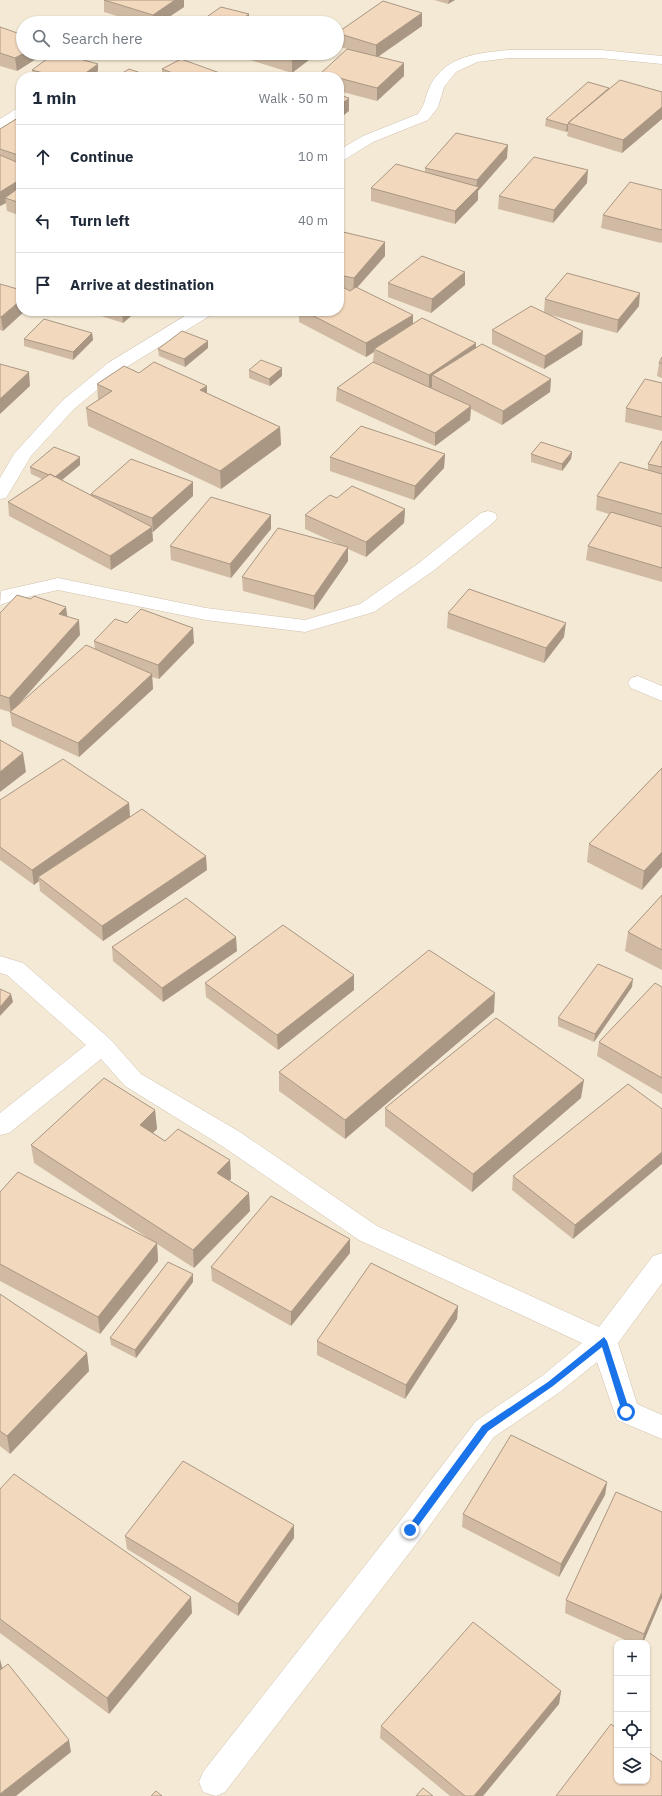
<!DOCTYPE html>
<html lang="en">
<head>
<meta charset="utf-8">
<style>
	body { margin:0; font-family:"IBM Plex Sans",sans-serif; background:#f2f2f3; color:#1f2937 }
	.controls { position:absolute; right:12px; bottom:12px; display:grid; overflow:hidden; border-radius:8px; box-shadow:0 1px 3px #0004 }
	.controls button { width:36px; height:36px; display:grid; place-items:center; padding:0; border:0; border-bottom:1px solid #e0e1e3; background:#fff; color:#1f2937; font:20px sans-serif }
	.stop { position:absolute; width:12px; height:12px; margin:-9px; border:3px solid #1a73e8; border-radius:50%; background:#fff }
	.stop.end { background:#1a73e8; border-color:#fff; box-shadow:0 1px 4px #0008 }
	.list { margin:0; padding:0; list-style:none }
	h2 { display:flex; justify-content:space-between; align-items:center; height:52px; margin:0; padding:0 16px; font-size:17px }
	h2 small { font-size:13px; font-weight:400; color:#747a83 }
	.list li { display:grid; grid-template-columns:26px 1fr auto; gap:12px; align-items:center; box-sizing:border-box; height:64px; padding:0 16px; border-top:1px solid #e0e1e3 }
	.list b { display:block; font-size:15px; white-space:nowrap }
	.list em { font-size:13px; font-style:normal; color:#747a83 }
	.icon { flex:none; width:22px; height:22px; fill:none; stroke:currentColor; stroke-width:2; stroke-linecap:round; stroke-linejoin:round }
	.map { position:relative; flex:none; width:662px; height:1796px; overflow:hidden }
	.search { position:absolute; background:#fff; box-shadow:0 1px 3px #0004; left:16px; top:16px; width:328px; height:44px; display:flex; align-items:center; gap:10px; box-sizing:border-box; padding:0 14px; border-radius:22px; color:#747a83; font-size:15px }
	.panel { position:absolute; background:#fff; box-shadow:0 1px 3px #0004; left:16px; top:72px; width:328px; height:244px; border-radius:16px }
	.map>svg:first-child { display:block }
</style>
</head>
<body>
<div class="map">
<svg width="662" height="1796" viewBox="0 0 662 1796">
	<rect width="100%" height="100%" fill="#fcf6e5"/>
	<!-- residential -->
	<path fill="#f4e9d4" fill-rule="evenodd" d="M0 0H662V1796H0ZM23 23H337V53H23ZM21 77H339V311H21ZM617 1643H647V1781H617Z"/>
	<g fill="none" stroke-linecap="round" stroke-linejoin="round">
		<defs>
			<path id="minor" d="M509 50H601L662 56V64L601 58H509L477 62 456 72 444 87 438 107 428 120 373 142 344 160 339 162V150L363 136 418 114C426 104 425 96 430 86 446 55 479 53 509 50Z
				M21 108V119L5 129 0 130V119L16 109Z
				M193 311H213L211 315 120 371 74 409 31 456 6 498 0 499V478L14 454 62 401 108 363Z
				M488 511 495 513 497 517 495 521 433 571 374 612 305 632 206 620 58 590 14 600 0 605 1 591 58 578 206 608 305 620 360 604 419 563 481 513Z
				M638 676 662 686V701L631 688 628 683 631 678Z
				M0 956 23 963 110 1039 141 1074 240 1132 377 1226 599 1327 653 1256 662 1253V1283L618 1343 637 1404 662 1415V1439L617 1420 597 1362 560 1392 494 1437 420 1539 225 1792 216 1796 203 1792 199 1782 203 1772 400 1521 476 1421 542 1376 582 1343 359 1240 222 1146 125 1086 101 1059 9 1133 0 1135V1113L86 1045 7 975 0 973Z"/>
		</defs>
		<!-- minor casing -->
		<use href="#minor" stroke="#d0c1ae" stroke-width="1"/>
		<!-- minor -->
		<use href="#minor" fill="#fff" fill-rule="evenodd"/>
	</g>
	<!-- wall -->
	<path fill="#d0baa3" d="M104 0H184V7L160 23H140L104 12Z
		M434 0H455L448 4Z
		M422 13V26L378 57 404 63V76L377 101 339 91V77H320V74L347 49 337 46V33Z
		M0 27 44 54 17 71 0 66Z
		M237 53H318L292 73 237 56Z
		M98 64V71L90 77H33L32 70Z
		M162 69 231 77H162Z
		M609 88V90L662 92V119L622 153 567 136 568 131 566 132 545 126 546 119Z
		M21 116V216L7 211 6 203 0 206V129Z
		M507 158 478 191V200L455 224 371 201V188L425 172V168Z
		M587 183 553 223 498 209 499 196Z
		M662 190V242L661 243 601 228 603 215Z
		M339 231 385 242V256L357 288 413 323 476 348 551 379 550 392 502 425 471 409 470 420 435 446 336 401 337 388 373 362 374 352 366 357 299 322V311H339Z
		M388 283 465 285 431 313 388 297Z
		M0 284 3 331 0 330Z
		M545 299 639 306 617 333 547 314 582 345 544 369 492 344V330L544 312Z
		M86 311H137L123 323Z
		M92 333 93 340 73 360 24 346V339Z
		M208 348 185 367 159 356 158 349Z
		M659 363H662V378L657 376Z
		M282 368V376L270 386 249 378V370Z
		M139 373 207 393 280 427 281 445 221 489 88 426 86 408 98 400 97 384Z
		M662 383V431L625 422 626 408Z
		M662 441V582L586 560 588 546 609 514 596 510 597 496 648 470V464Z
		M572 452 571 459 562 471 531 462V454Z
		M445 454 444 468 414 500 330 471V457Z
		M80 465 62 480 91 495V494L193 482V496L153 532H152L153 541 111 570 9 516 8 502 42 479 31 474 30 467Z
		M337 498 405 509 404 523 366 557 348 549V561L314 610 243 591 242 577 338 544 305 529V515Z
		M271 515V529L231 578 171 560 170 546Z
		M0 613 67 617 80 635 18 705 95 649 94 641 127 623 194 643 159 679 152 677 153 689 79 757 12 726 10 712 0 709Z
		M448 613 564 637 544 663 447 628Z
		M662 768 642 890 587 862 589 844Z
		M0 800 129 803 130 817 207 870 103 941 40 891 39 881 34 885 0 860Z
		M662 895V970L625 951 628 932Z
		M112 947 237 951 163 1002 113 961Z
		M205 983 354 990 278 1050 206 997Z
		M632 987 594 1042 558 1026V1018Z
		M662 987V1094L597 1056 599 1042Z
		M494 1012 345 1139 279 1091V1072Z
		M581 1098 472 1192 385 1126V1108Z
		M662 1109 573 1239 512 1190 513 1176Z
		M155 1110 157 1129 153 1133 165 1141 230 1160 231 1179 229 1181 249 1193 250 1211 194 1268 157 1244 158 1261 100 1334 0 1281V1192L154 1242 34 1163 31 1145Z
		M350 1239V1253L291 1326 212 1281 211 1267Z
		M193 1282 136 1358 111 1345 110 1338Z
		M0 1294 87 1353 89 1371 10 1454 0 1446Z
		M458 1306 457 1319 405 1399 317 1355V1341Z
		M607 1482 605 1495 559 1577 462 1527 463 1514Z
		M0 1489 192 1613 109 1714 0 1633Z
		M662 1512V1598L643 1643H632L565 1613 566 1600Z
		M294 1525V1538L238 1616 127 1549 125 1536Z
		M561 1691 559 1704 483 1796H450L380 1738 381 1726Z"/>
	<!-- shaded-wall -->
	<path fill="#a99784" d="M175 0H184V7L160 23H154L153 15Z
		M449 0H455L448 4Z
		M422 13V26L376 58V45Z
		M249 14V21L246 23H237Z
		M24 53H44V54L17 71 15 58Z
		M301 53H318L292 73V60Z
		M404 63V76L377 101V88Z
		M98 64V71L90 77H80Z
		M349 98V111L339 119V106Z
		M662 107V119L622 153 623 140Z
		M568 124V131L566 132 567 125Z
		M508 145 507 158 478 191V200L455 224V211L476 189 477 180Z
		M588 170 587 183 553 223 554 210Z
		M21 179V194L5 198 6 203 0 206V192Z
		M385 242V256L353 292 354 278Z
		M465 272V285L431 313 432 299Z
		M640 293 639 306 617 333 618 320Z
		M21 300V311H25L3 331 1 317Z
		M122 311H137L123 323Z
		M413 315V329L374 349V352L366 357V343Z
		M583 331 582 345 544 369 545 356Z
		M92 333 93 340 73 360V352Z
		M208 341V348L185 367 184 359Z
		M476 343V357L432 375V387L429 389V375Z
		M282 368V376L270 386 269 379Z
		M29 372 30 386 0 414V399Z
		M551 379 550 392 502 425 503 411Z
		M207 386V404L200 390Z
		M471 406 470 420 435 446V433Z
		M280 427 281 445 221 489 220 471Z
		M572 452 571 459 562 471V464Z
		M445 454 444 468 414 500 415 486Z
		M80 457V465L56 485 55 477Z
		M193 482V496L153 532 152 518Z
		M405 509 404 523 366 557V542Z
		M271 515V529L231 578 230 564Z
		M152 527 153 541 111 570 110 556Z
		M348 547V561L314 610V596Z
		M66 607 68 621 59 614Z
		M79 620 80 635 11 713 9 698Z
		M566 623 564 637 544 663 546 648Z
		M193 628 194 643 159 679 158 665Z
		M152 674 153 689 79 757 78 743Z
		M23 753 26 772 0 792V772Z
		M129 803 130 818 38 877 39 881 34 885 32 870Z
		M662 852V867L642 890 644 871Z
		M206 856 207 870 103 941 102 926Z
		M236 937 237 951 163 1002 162 988Z
		M354 975V990L278 1050 277 1035Z
		M633 979 632 987 594 1042 595 1034Z
		M495 993 494 1012 345 1139V1120Z
		M11 994 13 1002 0 1016V1007Z
		M584 1080 581 1098 472 1192 473 1174Z
		M155 1110 157 1129 142 1143 140 1125Z
		M662 1152V1164L573 1239 575 1225Z
		M230 1160 231 1179 218 1192 217 1173Z
		M249 1193 250 1211 194 1268 193 1250Z
		M350 1239V1253L291 1326V1312Z
		M157 1243 158 1261 100 1334 98 1317Z
		M193 1274V1282L136 1358 135 1350Z
		M458 1306 457 1319 405 1399 406 1385Z
		M87 1353 89 1371 10 1454 7 1436Z
		M607 1482 605 1495 559 1577 561 1564Z
		M294 1525V1538L238 1616V1604Z
		M662 1592V1598L643 1643H642L644 1634Z
		M191 1597 192 1613 109 1714 107 1698Z
		M0 1659 3 1671 0 1674Z
		M561 1691 559 1704 483 1796H474Z
		M69 1740 71 1752 16 1796H0V1794Z"/>
	<!-- building -->
	<path fill="#f2d8bd" stroke="#a99784" d="M104 0H175L153 15Z
		M383 1 422 13 376 45 337 33Z
		M221 7 249 14 237 23H198Z
		M0 27 23 35V53H24L15 58 0 53Z
		M347 49 404 63 377 88 339 78V77H333L320 74Z
		M55 53H58L98 64 80 77H58L32 70Z
		M268 53H301L292 60Z
		M181 59 231 77H183L162 69Z
		M129 69 153 77H116Z
		M620 80 662 92V107L623 140 568 123Z
		M588 82 609 88 568 123H569L567 125 546 119Z
		M339 95 349 98 339 106Z
		M21 116V156L0 149V129Z
		M456 133 508 145 477 180 425 168Z
		M0 155 21 164V179L0 192Z
		M534 157 588 170 554 210 499 196Z
		M396 164 479 187 455 211 371 188Z
		M630 182 662 190V230L603 215Z
		M21 186V203L5 198Z
		M339 231 385 242 354 278 339 275Z
		M422 256 465 272 432 299 388 283Z
		M567 273 640 293 618 320 545 299Z
		M0 284 21 290V300L1 317H0Z
		M339 285 350 291 356 287 413 315 366 343 304 311H339Z
		M531 306 583 331 545 356 492 330Z
		M422 318 476 343 429 375 374 349Z
		M44 319 92 333 73 352 24 339Z
		M182 331 208 341 184 359 158 349Z
		M482 344 551 379 503 411 432 375Z
		M662 357V363H659Z
		M261 360 282 368 269 379 249 370Z
		M154 362 207 386 200 390 280 427 220 471 86 408 112 391 97 384 124 366 139 373Z
		M373 362 471 406 435 433 337 388Z
		M0 364 29 372 0 399Z
		M645 379 662 383V417L626 408Z
		M361 426 445 454 415 486 330 457Z
		M662 441V467L648 464Z
		M541 442 572 452 562 464 531 454Z
		M54 447 80 457 55 477 50 474 49 475 30 467Z
		M131 459 193 482 152 518 91 494Z
		M620 462 662 474V514L597 496Z
		M50 474 152 527 110 556 8 502Z
		M352 486 405 509 366 542 305 515 330 495 337 498Z
		M211 497 271 515 230 564 170 546Z
		M611 512 662 527V568L588 546Z
		M278 528 348 547 314 596 242 577Z
		M469 589 566 623 546 648 448 613Z
		M17 595 31 599 34 596 66 607 59 614 79 620 9 698 0 695V613Z
		M141 609 193 628 158 665 94 641 115 619 127 623Z
		M86 645 152 674 78 743 10 712Z
		M0 740 23 753 0 772Z
		M63 759 129 803 32 870 0 847V800Z
		M662 768V852L644 871 589 844Z
		M142 809 206 856 102 926 38 877Z
		M662 895V950L628 932Z
		M186 898 236 937 162 988 112 947Z
		M283 925 354 975 277 1035 205 983Z
		M429 950 495 993 345 1120 279 1072Z
		M598 964 633 979 595 1034 558 1018Z
		M655 983 662 987V1078L599 1042Z
		M0 989 11 994 0 1007Z
		M496 1018 584 1080 473 1174 385 1108Z
		M104 1078 155 1110 140 1125 165 1141 178 1129 230 1160 217 1173 249 1193 193 1250 31 1145Z
		M628 1084 662 1109V1152L575 1225 513 1176Z
		M18 1172 157 1243 98 1317 0 1264V1192Z
		M271 1196 350 1239 291 1312 211 1267Z
		M168 1262 193 1274 135 1350 110 1338Z
		M371 1263 458 1306 406 1385 317 1341Z
		M0 1294 87 1353 7 1436 0 1431Z
		M511 1435 607 1482 561 1564 463 1514Z
		M183 1461 294 1525 238 1604 125 1536Z
		M14 1474 191 1597 107 1698 0 1619V1489Z
		M616 1492 662 1512V1592L644 1634 566 1600Z
		M473 1622 561 1691 474 1796H465L381 1726Z
		M8 1664 69 1740 0 1794V1670Z
		M611 1724 617 1729V1781H647V1751L662 1762V1796H556Z
		M423 1788 433 1796H416Z
		M156 1791 162 1796H151Z"/>
	<!-- route -->
	<path fill="#1a73e8" d="M604 1337 607 1341 630 1412 629 1414 626 1415 622 1412 602 1347 553 1386 488 1431 413 1533H407V1528L482 1426 548 1382Z"/>
</svg>
<div class="controls">
<button>+</button>
<button>−</button>
<button><svg class="icon" aria-label="locate" viewBox="0 0 24 24"><circle cx="12" cy="12" r="6"/><path d="M12 2v4M12 18v4M2 12h4M18 12h4"/></svg></button>
<button><svg class="icon" aria-label="layers" viewBox="0 0 24 24"><path d="M12 4l9 5-9 5-9-5zM3 14l9 5 9-5"/></svg></button>
</div>
<div class="stop" style="left:626px;top:1412px"></div>
<div class="stop end" style="left:410px;top:1530px"></div>
<div class="search"><svg class="icon" aria-label="search" viewBox="0 0 24 24"><circle cx="10" cy="10" r="6"/><path d="M15 15l6 6"/></svg>Search here</div>
<section class="panel">
<h2>1 min<small>Walk · 50 m</small></h2>
<ul class="list">
<li><svg class="icon" aria-label="ahead" viewBox="0 0 24 24"><path d="M12 20V5M6 11l6-6 6 6"/></svg><div><b>Continue</b></div><em>10 m</em></li>
<li><svg class="icon" aria-label="left" viewBox="0 0 24 24"><path d="M17 20v-9H6M10 6l-5 5 5 5"/></svg><div><b>Turn left</b></div><em>40 m</em></li>
<li><svg class="icon" aria-label="arrive" viewBox="0 0 24 24"><path d="M6 21V4h12l-3 4 3 4H6"/></svg><div><b>Arrive at destination</b></div></li>
</ul>
</section>
</div>
</body>
</html>
